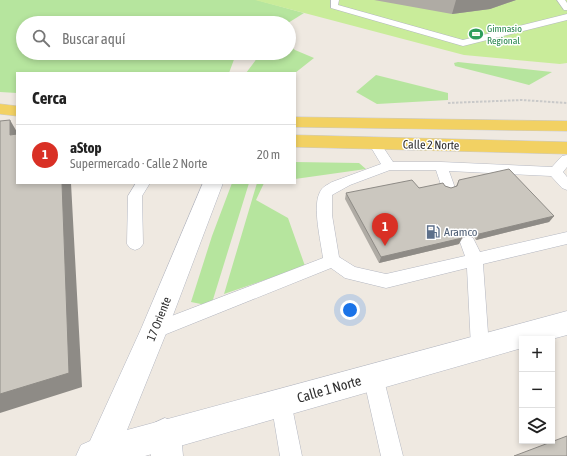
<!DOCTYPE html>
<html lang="es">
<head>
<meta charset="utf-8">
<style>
	body { margin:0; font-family:"Asap Condensed",sans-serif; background:#f6f6f6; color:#222 }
	.controls { position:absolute; right:12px; bottom:12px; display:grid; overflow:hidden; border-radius:0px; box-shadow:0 2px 6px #0003 }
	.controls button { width:36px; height:36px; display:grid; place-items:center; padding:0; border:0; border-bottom:1px solid #e0e0e0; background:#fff; color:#222; font:20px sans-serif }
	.you { position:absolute; left:350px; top:310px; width:14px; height:14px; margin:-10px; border:3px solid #fff; border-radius:50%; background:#1a73e8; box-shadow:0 0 0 6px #1a73e833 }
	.badge { display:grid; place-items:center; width:26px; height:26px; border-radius:50%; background:#d93025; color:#fff; font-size:13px; font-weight:700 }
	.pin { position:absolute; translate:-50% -33px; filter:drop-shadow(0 1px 2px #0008) }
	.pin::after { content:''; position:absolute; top:21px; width:14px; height:12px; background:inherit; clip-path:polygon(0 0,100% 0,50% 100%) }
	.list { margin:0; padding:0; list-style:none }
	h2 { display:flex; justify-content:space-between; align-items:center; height:52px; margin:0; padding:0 16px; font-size:17px }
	h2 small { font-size:13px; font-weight:400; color:#767676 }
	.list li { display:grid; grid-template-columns:26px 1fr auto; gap:12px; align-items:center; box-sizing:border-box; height:60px; padding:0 16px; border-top:1px solid #e0e0e0 }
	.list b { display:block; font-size:15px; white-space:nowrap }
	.list p { margin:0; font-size:13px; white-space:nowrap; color:#767676 }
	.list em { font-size:13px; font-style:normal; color:#767676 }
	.icon { flex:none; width:22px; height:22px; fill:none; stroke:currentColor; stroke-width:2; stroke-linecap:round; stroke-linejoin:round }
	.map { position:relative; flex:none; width:567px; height:456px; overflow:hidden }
	.search { position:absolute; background:#fff; box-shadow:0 2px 6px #0003; left:16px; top:16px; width:280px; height:44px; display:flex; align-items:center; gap:10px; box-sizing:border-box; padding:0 14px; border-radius:22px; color:#767676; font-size:15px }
	.panel { position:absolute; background:#fff; box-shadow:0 2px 6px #0003; left:16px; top:72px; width:280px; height:112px; border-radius:0px }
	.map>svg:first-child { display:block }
</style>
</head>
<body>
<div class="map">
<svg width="567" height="456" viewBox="0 0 567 456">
	<rect width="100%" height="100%" fill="#efe9e1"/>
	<!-- green -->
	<path fill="#b6e59e" d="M0 0H257L304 13 288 23H23V53H238L236 54 229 73H17V93L0 92Z
		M289 45 295 50 314 58 295 73 270 72V73H246L261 53H289Z
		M458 62 552 72 529 85 455 66 454 63Z
		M376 75 448 93V100L377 104 356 92Z
		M295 162 359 163 366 169 295 179Z
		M232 183H249L211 306 191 302 212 236Z
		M257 183H264L256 200 288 218 305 266 224 294Z"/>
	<!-- pitch -->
	<path fill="#c9ec9a" d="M255 0H567V63L560 64 464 55Z"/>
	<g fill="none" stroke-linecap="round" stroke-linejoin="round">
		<defs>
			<path id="lane" d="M331 0H339L338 5 463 40 567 14V20L463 46 331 8Z
				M557 0H565L567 3V10H564Z
				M375 140 379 141 393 162H441L552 167 562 156 567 155V167L563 172 567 177V190L562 188 551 176 449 171 455 188 453 191 448 193 443 191 436 170H390L350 185 332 195V215L339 257 355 267 386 274 465 256 460 242 463 238 468 236 473 238 480 252 567 232V244L483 264 489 347 487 353 480 356 473 353 471 347 467 268 386 288 345 278 331 268 154 339 148 337 145 331 148 325 323 258C321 242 312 206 320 192 322 187 327 185 332 182L381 164 369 144 371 141Z
				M136 183H150L142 196 143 244 140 248 135 250 130 248 127 244 128 196Z
				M373 366 380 369 383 376 403 456H381L363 376 366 369Z
				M281 392 288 395 291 402 302 456H280L271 402 274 395Z"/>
			<path id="street" d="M165 418 176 423 181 434 183 456H151L149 434 154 423Z"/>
			<path id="secondary" d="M203 183H223L167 331 127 430 567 311V335L552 339H522V348L145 456H76L81 445 90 441 141 329Z"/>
			<path id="primary" d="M0 104 17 106V116L0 114Z
				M295 117 567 121V131L295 127Z
				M295 135 567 142V154L295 147Z"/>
		</defs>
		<!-- lane casing -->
		<use href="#lane" stroke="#b4b7c1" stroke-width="1"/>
		<!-- street casing -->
		<use href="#street" stroke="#b4b7c1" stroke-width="1"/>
		<!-- secondary casing -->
		<use href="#secondary" stroke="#b4b7c1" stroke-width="1"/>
		<!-- primary casing -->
		<use href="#primary" stroke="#c9c9c9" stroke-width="1"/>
		<!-- path -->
		<path stroke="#c9c9c9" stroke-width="2" stroke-dasharray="2.5 1.5" stroke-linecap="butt" d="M448 103 522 100 567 103"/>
		<!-- lane -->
		<use href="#lane" fill="#fff" fill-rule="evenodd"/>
		<!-- street -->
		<use href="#street" fill="#fff" fill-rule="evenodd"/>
		<!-- secondary -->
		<use href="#secondary" fill="#fff" fill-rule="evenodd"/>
		<!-- primary -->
		<use href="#primary" fill="#f2d163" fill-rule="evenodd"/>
	</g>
	<!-- wall -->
	<path fill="#afaba4" d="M374 0H516L490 9 452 14Z
		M459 180 554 216 549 222 476 240 474 237 467 235 462 237 459 244 379 263 345 199 346 193 445 186 451 188 456 186Z"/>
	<!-- shaded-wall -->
	<path fill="#8e8b86" d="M456 0H516L490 9 452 14Z
		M10 120 17 132V147L10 135Z
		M62 183H71L82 387 0 413V394Z
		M554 216 549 222 476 240 479 234Z
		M471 229 467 235 462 237V238L459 244 379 263 381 257 462 235 465 231Z"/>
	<!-- building -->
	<path fill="#cbc7bf" stroke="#8e8b86" d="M10 120V135L17 134V183H62L69 373 0 394V121Z
		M509 169 554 216 479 234 477 231 471 229 465 231 462 235V238L381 257 346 193 412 180 419 188 443 183 445 186 451 188 457 186 459 180Z
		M567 436V456H514Z"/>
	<!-- icons -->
	<defs>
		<symbol id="stadium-bare" viewBox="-9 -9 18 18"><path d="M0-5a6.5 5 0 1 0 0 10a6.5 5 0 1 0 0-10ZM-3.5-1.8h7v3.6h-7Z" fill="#2e9e5b" stroke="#fff" stroke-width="2.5" paint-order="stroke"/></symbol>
		<symbol id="fuel-bare" viewBox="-9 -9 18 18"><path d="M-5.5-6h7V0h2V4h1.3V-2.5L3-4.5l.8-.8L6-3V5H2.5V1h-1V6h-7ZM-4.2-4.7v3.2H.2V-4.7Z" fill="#5c6f8a" stroke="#fff" stroke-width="2.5" paint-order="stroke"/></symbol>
	</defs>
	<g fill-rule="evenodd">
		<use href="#stadium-bare" x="466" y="24" width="20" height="20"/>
		<use href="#fuel-bare" x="423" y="222" width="20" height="20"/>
	</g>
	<g text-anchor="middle" stroke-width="3" stroke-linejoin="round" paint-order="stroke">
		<!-- far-leisure labels -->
		<g font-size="10" fill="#27864d" stroke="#fff" text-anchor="start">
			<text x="487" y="32">Gimnasio<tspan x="487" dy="12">Regional</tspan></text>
		</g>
		<!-- street labels -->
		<g font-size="12" fill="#2e2e2e" stroke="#fff">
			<text transform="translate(431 145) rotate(1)" y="4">Calle 2 Norte</text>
			<text transform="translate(159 319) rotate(-68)" y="4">17 Oriente</text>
		</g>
		<!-- service labels -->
		<g font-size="12" fill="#4e5e75" stroke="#fff" text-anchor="start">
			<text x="444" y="236">Aramco</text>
		</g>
		<!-- near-street labels -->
		<g font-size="14" fill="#2e2e2e" stroke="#fff">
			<text transform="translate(329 389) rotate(-16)" y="5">Calle 1 Norte</text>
		</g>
	</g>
</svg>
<div class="controls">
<button>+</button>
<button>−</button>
<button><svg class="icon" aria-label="layers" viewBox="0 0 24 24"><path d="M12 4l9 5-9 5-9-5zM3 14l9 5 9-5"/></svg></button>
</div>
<div class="you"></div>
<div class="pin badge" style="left:385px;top:246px">1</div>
<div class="search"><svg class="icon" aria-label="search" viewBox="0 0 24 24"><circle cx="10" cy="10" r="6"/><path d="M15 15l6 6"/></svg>Buscar aquí</div>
<section class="panel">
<h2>Cerca<small></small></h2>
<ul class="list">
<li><span class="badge">1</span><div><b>aStop</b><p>Supermercado · Calle 2 Norte</p></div><em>20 m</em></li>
</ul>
</section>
</div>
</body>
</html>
